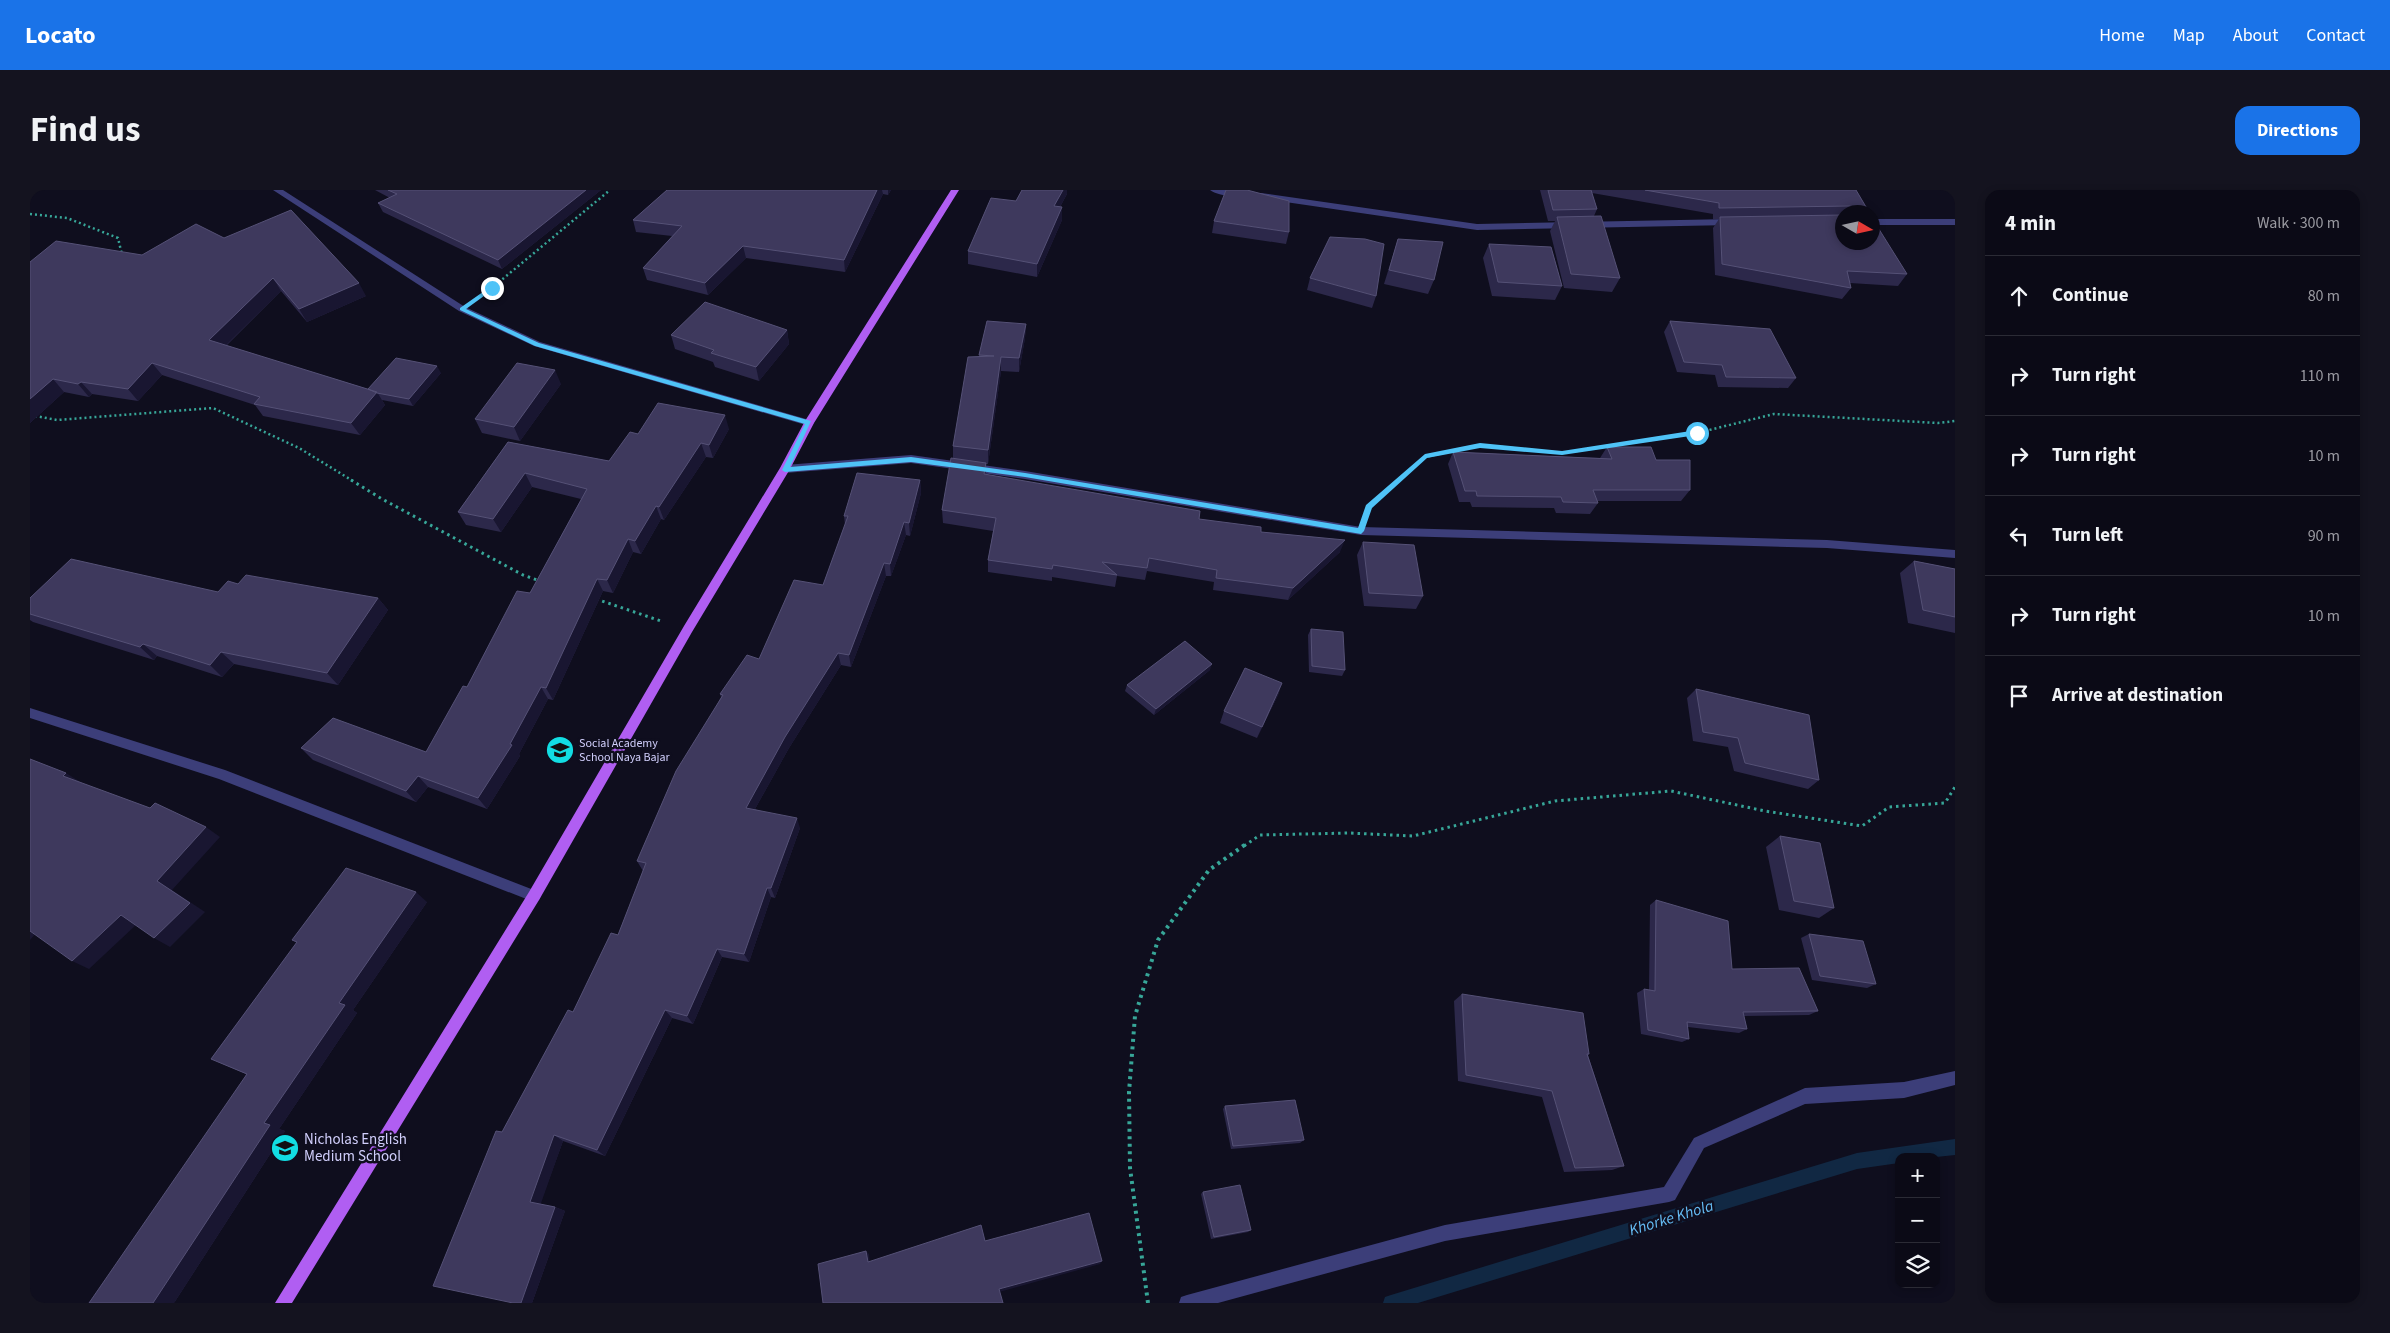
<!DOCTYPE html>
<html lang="en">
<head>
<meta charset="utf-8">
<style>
	body { margin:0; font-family:"Source Sans 3",sans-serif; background:#14131f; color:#f1f3f6 }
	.controls { position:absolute; right:15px; bottom:15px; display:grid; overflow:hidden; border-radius:10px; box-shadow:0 2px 8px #0003 }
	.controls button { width:45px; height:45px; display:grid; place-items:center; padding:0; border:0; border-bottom:1px solid #2b2b35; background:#0b0a16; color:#f1f3f6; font:25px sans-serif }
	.compass { position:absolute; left:1805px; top:15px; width:45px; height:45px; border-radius:50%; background:#0b0a16; box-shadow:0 2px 8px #0003; rotate:99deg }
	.stop { position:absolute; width:15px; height:15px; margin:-11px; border:4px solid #4fc3f7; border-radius:50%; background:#fff }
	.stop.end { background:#4fc3f7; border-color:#fff; box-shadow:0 1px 5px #0008 }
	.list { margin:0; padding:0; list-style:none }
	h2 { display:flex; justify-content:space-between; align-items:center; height:65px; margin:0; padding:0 20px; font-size:21px }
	h2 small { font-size:16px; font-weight:400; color:#9a9aa1 }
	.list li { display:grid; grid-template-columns:32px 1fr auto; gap:15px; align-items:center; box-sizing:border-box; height:80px; padding:0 20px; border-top:1px solid #2b2b35 }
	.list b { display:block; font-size:19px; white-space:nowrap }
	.list em { font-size:16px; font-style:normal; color:#9a9aa1 }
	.icon { flex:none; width:28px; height:28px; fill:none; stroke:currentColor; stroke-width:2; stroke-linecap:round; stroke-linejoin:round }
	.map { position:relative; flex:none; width:1925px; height:1113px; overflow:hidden; border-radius:15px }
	header { display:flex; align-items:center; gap:30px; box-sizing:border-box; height:70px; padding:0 25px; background:#1a73e8; color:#fff }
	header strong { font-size:24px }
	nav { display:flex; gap:28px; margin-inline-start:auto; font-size:18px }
	.intro { display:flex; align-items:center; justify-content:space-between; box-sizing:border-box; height:120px; padding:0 30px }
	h1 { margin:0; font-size:35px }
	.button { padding:12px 22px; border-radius:15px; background:#1a73e8; color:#fff; font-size:18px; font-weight:700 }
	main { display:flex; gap:30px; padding:0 30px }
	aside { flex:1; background:#0b0a16; border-radius:15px; box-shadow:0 2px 8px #0003 }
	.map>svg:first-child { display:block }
</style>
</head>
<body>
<header>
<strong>Locato</strong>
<nav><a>Home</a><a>Map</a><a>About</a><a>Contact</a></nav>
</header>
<div class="intro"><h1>Find us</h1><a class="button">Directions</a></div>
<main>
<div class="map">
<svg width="1925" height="1113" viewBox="0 0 1925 1113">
	<rect width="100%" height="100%" fill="#0f0e1e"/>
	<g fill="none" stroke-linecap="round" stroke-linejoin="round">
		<!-- stream -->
		<path fill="#112843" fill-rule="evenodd" d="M1925 949V965L1906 967H1869V973L1827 979 1388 1113H1353L1355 1107 1361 1105 1827 963Z"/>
		<!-- path-far2 -->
		<path stroke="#37a698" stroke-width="2.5" stroke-dasharray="2 3" stroke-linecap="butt" d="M0 24 37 28 88 48 92 65
			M457 102 580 0
			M0 225 27 230 183 218 269 258 323 291
			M1367 291 1395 267 1450 255 1533 263 1667 243 1744 224 1908 233 1925 231"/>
		<!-- path-far1 -->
		<path stroke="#37a698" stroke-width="3" stroke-dasharray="2.5 4" stroke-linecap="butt" d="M321 290 352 309 493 385 510 391
			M1340 315 1369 290
			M566 409 631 431
			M1214 656 1230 645 1319 643 1383 646 1525 611 1641 601 1735 621 1832 636 1859 617 1915 613 1925 597"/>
		<!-- path -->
		<path stroke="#37a698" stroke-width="4" stroke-dasharray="3 4.5" stroke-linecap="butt" d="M1118 1113 1100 978 1099 902 1105 826 1128 750 1179 680 1216 654"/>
		<!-- minor -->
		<path fill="#3c3e79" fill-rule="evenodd" d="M243 0H253L435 117 510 152 783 231 784 233 779 236 504 156 429 121Z
			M1180 0H1201L1215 4C1209 9 1186 5 1180 0Z
			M1231 3 1447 34 1702 29 1706 32 1702 35 1447 40 1228 8V4Z
			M1842 29H1925V35H1842Z
			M881 265 995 281 1331 337 1797 350 1925 360V368L1797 358 1331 345 995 289 881 273 755 283 750 279 755 275Z
			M0 518 195 580 509 702 511 706 509 710 504 712 189 589 0 528Z
			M1925 881V895L1874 908 1775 914 1674 958 1645 1010 1639 1012 1415 1051 1188 1113H1149L1151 1107 1157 1105 1415 1035 1634 997 1664 948 1775 898 1874 892Z"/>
		<!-- major -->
		<path fill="#b05ef2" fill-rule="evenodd" d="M921 0H929L784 233 760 279 662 442 509 710 262 1113H245L499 702 654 436 750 278 775 231Z"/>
	</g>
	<!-- wall -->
	<path fill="#2c284a" d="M345 0H571L472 79 353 22 348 13 360 8Z
		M637 0H861L858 5 853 4 815 82 716 68 678 105 617 90 613 78 642 46 606 42 603 30Z
		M992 0H1037V4L1030 17 1032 30 1007 87 938 74V61L986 11Z
		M1510 0H1826L1839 22H1812V52L1877 84 1868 96 1820 93 1821 98 1812 109 1685 85 1683 38 1689 29H1683V24L1562 3 1567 19 1564 26 1590 88 1582 102 1534 98 1520 41 1525 31H1518Z
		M1184 31 1259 42 1256 54 1182 43Z
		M1368 49 1404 90 1398 104 1354 94Z
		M1459 54 1532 96 1525 110 1462 106 1453 68Z
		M112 65 336 106 277 132 251 101 196 156 338 199 411 183 383 216 352 210 355 215 330 245 233 226 225 215 132 185 108 211 62 204 59 207 34 202 0 233V72Z
		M1280 88 1346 106 1342 118 1277 100Z
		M1640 131 1766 188 1758 198 1688 197 1685 185 1647 182 1634 142Z
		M996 134 995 148 989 182 971 181 958 274H956V284L1231 342 1310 362 1258 410 1183 400 1184 392 1117 381 1115 390 1087 386 1085 397 1022 387V391L958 382V370L963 341 913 333 912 320 923 268V256L949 165Z
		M757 140 759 154 729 191 685 177 683 172 645 159 641 145Z
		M531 194 490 251 452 243 445 229Z
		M699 239 683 268 676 267 634 330 631 329 611 364 603 362 583 403 573 401 523 510 518 509 489 564 490 566 457 619 398 597 386 612 283 570 271 558 396 562 437 497 500 403 551 309 502 297 471 342 436 335 428 322 478 252 579 271 608 244Z
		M1577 257 1626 270 1660 300 1651 311H1567L1568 313 1560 324 1526 323 1524 318 1442 317 1440 312H1429L1418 274 1423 262 1570 268Z
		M890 290 891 303 880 346 876 345 861 386H856L821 477 811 475 759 558 725 619 770 638 745 708 741 707 719 772 692 767 663 834 642 828 575 966 533 951 510 1014 525 1017 535 1021 502 1113 472 942 588 745 613 681 607 671 691 507 690 504 729 469 793 395 815 335 814 326Z
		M1333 352 1393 406 1386 419 1334 416 1327 365Z
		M1884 371 1925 379V443L1878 433 1870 383Z
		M208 394 348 408 358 420 308 495 204 474 192 487 127 466 124 470 3 432 0 430V408L188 402Z
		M1281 439 1315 480 1312 486 1279 482 1278 445Z
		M1180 480 1124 525 1095 501 1097 495Z
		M1252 493 1248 505 1227 548 1190 533 1194 521Z
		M1666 499 1789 590 1778 599 1704 581 1698 557 1663 551 1657 508Z
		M1750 646 1804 718 1789 728 1749 720 1736 657Z
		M1626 710 1702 779 1788 821 1779 825 1714 826 1717 839 1709 843 1658 837 1659 849 1652 852 1611 844 1607 803 1614 799 1619 800 1620 715Z
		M397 712 323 820 327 823 249 939 255 941 144 1113 216 884 181 869 267 753 262 750Z
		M1779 744 1846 794 1837 798 1782 790 1771 748Z
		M1432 804 1559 864 1558 865 1594 976 1582 980 1534 982 1512 907 1428 891 1424 811Z
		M1195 916 1274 950 1270 953 1201 959 1193 919Z
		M1173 1002 1221 1040 1218 1042 1181 1049 1171 1004Z"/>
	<!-- shaded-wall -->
	<path fill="#191631" d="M556 0H571L472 79 468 70Z
		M847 0H852L853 4 815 82 814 70Z
		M858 0H861L858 5Z
		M1033 0H1037V4L1023 29 1024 16Z
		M1032 17V30L1007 87V74Z
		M713 56 716 68 678 105 675 93Z
		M243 88 251 101 188 163 179 150Z
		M329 93 336 106 277 132 269 119Z
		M996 134 995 148 989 182V168Z
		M757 140 759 154 729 191 726 177Z
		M971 167V181L958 274V260Z
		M122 173 132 185 108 211 98 199Z
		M407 176 411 183 383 216 379 209Z
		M525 180 531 194 490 251 484 237Z
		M23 189 34 202 0 233V209Z
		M51 192 62 204 59 207 48 194Z
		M347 202 355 215 330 245 321 233Z
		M695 225 699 239 683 268 679 255Z
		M671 253 676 267 634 330 629 317Z
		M495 283 502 297 471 342 463 329Z
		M890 290 891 303 880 346 879 333Z
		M626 316 631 329 611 364 605 351Z
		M874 332 876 345 861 386 860 374Z
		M598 349 603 362 583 403 577 390Z
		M1315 350 1310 362 1258 410 1263 398Z
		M854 373 856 386 821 477 819 465Z
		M567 389 573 401 523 510 516 498Z
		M348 408 358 420 308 495 297 483Z
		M113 454 127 466 124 470 110 457Z
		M191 462 204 474 192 487 180 475Z
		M808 463 811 475 759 558 720 628 716 618 755 547Z
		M1182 474 1180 480 1124 525 1126 519Z
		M1252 493 1248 505 1227 548Z
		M511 497 518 509 489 564 490 566 457 619 448 608 480 554Z
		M36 583 52 593 33 586Z
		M388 586 398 597 386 612 376 601Z
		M767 628 770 638 745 708 741 698Z
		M176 637 190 647 142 700 175 722 140 757 124 748 127 691Z
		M737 698 741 707 719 772 714 764Z
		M386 702 397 712 323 820 327 823 249 939 255 941 144 1113H123L234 933 309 813Z
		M91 725 107 734 59 779 42 771Z
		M0 739 7 742 0 750Z
		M687 759 692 767 663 834 657 826Z
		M635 820 642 828 575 966 567 960Z
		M524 945 533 951 510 1016 500 1012Z
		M525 1017 535 1021 502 1113H491Z
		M836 1061 839 1064 840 1075 838 1072Z
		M1072 1071 1070 1074 969 1102V1099Z"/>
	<!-- building -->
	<path fill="#3e395d" stroke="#555176" d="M358 0H556L468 70 348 13 367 4Z
		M637 0H847L814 70 713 56 675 93 613 78 652 36 603 30Z
		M992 0H1033L1024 16 1032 17 1007 74 938 61 961 8 986 11Z
		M1196 0H1217L1259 11V42L1184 31Z
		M1518 0H1561L1567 19 1523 20Z
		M1615 0H1826L1839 22H1821L1822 18 1820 16 1689 18V13Z
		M261 20 329 93 269 119 243 88 179 150 347 202 321 233 224 214 230 207 122 173 98 199 51 192 48 194 23 189 0 209V72L26 51 112 65 166 34 194 48Z
		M1812 25V52H1842V28L1877 84 1817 81 1821 98 1692 74 1690 27Z
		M1571 26 1590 88 1541 84 1527 27Z
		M1300 47 1335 49 1354 54 1346 106 1280 88Z
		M1368 49 1413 52 1404 90 1359 80Z
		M1459 54 1521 57 1532 96 1468 92Z
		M675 112 757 140 726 177 681 163 684 160 641 145Z
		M957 131 996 134 989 168 971 167 958 260 923 256 938 167 964 166 949 165Z
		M1640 131 1740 139 1766 188 1696 187 1692 175 1654 172Z
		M366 168 407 176 379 209 347 203 338 199Z
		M487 173 525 180 484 237 445 229Z
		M628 213 695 225 679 255 671 253 629 317 626 316 605 351 598 349 577 390 567 389 516 498 511 497 480 554 482 555 448 608 388 586 376 601 271 558 303 528 396 562 433 496 437 497 487 401 500 403 557 299 495 283 463 329 428 322 478 252 579 271 600 242 608 244Z
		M1577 257H1621L1626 270H1660V300H1563L1568 313 1533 312 1531 307 1447 306 1446 301H1435L1423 262 1582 269Z
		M921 268 956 273 954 284 1170 321 1169 329 1231 337V342L1315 350 1263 398 1186 388 1187 380 1119 368 1117 378 1072 372 1087 385 1023 375 1022 379 958 370 966 328 912 320Z
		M827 283 890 290 879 333 874 332 860 374 854 373 819 465 808 463 755 547 716 618 767 628 741 698H737L714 764 687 759 657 826 635 820 567 960 524 945 500 1012 525 1017 491 1113H483L403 1096 466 941 472 942 538 820 543 822 581 743 588 745 616 673 607 671 646 581 693 505 690 504 717 465 729 469 764 390 793 395 818 326H814Z
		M1333 352 1384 355 1393 406 1339 403Z
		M41 369 188 402 198 391 208 394 216 385 348 408 297 483 191 462 180 475 113 454 110 457 0 424V408Z
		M1884 371 1925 379V427L1893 420Z
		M1281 439 1313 442 1315 480 1282 476Z
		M1155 451 1182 474 1126 519 1097 495Z
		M1215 478 1252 493 1232 537 1194 521Z
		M1666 499 1779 525 1789 590 1715 573 1708 548 1673 542Z
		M0 569 36 583 33 586 120 618 125 613 176 637 127 691 160 713 124 748 91 725 42 771 0 741Z
		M1750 646 1790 653 1804 718 1764 711Z
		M316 678 386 702 309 813 315 815 234 933 240 935 123 1113H59L217 884 181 869 267 752 262 750Z
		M1626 710 1698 731 1702 779 1769 778 1788 821 1713 822 1717 839 1657 832 1659 849 1618 840 1614 799 1625 801Z
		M1779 744 1833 751 1846 794 1790 786Z
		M1432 804 1553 823 1559 864H1557L1594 976 1545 978 1522 901 1436 885Z
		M1265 910 1274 950 1203 956 1195 916Z
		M1210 995 1221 1040 1184 1047 1173 1002Z
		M1059 1023 1072 1071 969 1099 973 1113H793L788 1074 836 1061 838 1072 951 1035 955 1051Z"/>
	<!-- route -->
	<path fill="#4fc3f7" d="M460 97 465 98 436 119 509 153 781 231 760 277 881 267 995 283 1328 338 1336 315 1395 264 1450 253 1532 261 1667 240 1670 243 1667 245 1532 265 1450 258 1397 268 1342 318 1334 341 1331 344 995 287 881 272 755 282 752 280 775 234 505 156 430 120V118Z"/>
	<!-- icons -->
	<defs>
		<symbol id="school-disc" viewBox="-11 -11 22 22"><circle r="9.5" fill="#12dde3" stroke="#0f0e1e"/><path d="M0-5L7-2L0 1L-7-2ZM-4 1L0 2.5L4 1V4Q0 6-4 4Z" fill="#111"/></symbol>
	</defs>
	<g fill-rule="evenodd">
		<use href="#school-disc" x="514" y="544" width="32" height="32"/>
		<use href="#school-disc" x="239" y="942" width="32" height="32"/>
	</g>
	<g text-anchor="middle" stroke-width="5" stroke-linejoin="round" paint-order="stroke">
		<!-- poi labels -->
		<g font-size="12" fill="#d0cefb" stroke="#0f0e1e" text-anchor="start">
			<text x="549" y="557">Social Academy<tspan x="549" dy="14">School Naya Bajar</tspan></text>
		</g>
		<!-- near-poi labels -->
		<g font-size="15" fill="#d0cefb" stroke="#0f0e1e" text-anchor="start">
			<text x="274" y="954">Nicholas English<tspan x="274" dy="17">Medium School</tspan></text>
		</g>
		<!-- near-water labels -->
		<g font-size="16" font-style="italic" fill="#64bbf3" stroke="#0f0e1e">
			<text transform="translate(1641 1027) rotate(-17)" y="6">Khorke Khola</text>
		</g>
	</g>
</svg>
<div class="controls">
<button>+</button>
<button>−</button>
<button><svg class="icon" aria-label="layers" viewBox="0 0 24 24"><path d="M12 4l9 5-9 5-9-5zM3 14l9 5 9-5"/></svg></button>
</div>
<svg class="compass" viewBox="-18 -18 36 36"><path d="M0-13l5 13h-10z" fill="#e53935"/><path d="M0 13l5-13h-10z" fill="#9a9aa1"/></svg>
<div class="stop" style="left:1667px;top:243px"></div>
<div class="stop end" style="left:462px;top:98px"></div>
</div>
<aside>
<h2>4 min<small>Walk · 300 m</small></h2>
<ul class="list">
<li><svg class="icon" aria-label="ahead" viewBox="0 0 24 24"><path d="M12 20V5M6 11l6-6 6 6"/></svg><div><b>Continue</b></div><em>80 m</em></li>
<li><svg class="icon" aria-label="right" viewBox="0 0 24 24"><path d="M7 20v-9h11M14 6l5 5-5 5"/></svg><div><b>Turn right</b></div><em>110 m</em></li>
<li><svg class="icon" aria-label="right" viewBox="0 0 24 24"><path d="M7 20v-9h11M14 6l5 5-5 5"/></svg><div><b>Turn right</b></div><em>10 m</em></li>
<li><svg class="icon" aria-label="left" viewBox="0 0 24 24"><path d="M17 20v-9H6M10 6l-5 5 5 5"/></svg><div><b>Turn left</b></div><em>90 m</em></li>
<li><svg class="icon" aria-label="right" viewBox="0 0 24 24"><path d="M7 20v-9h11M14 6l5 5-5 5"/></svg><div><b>Turn right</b></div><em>10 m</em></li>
<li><svg class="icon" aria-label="arrive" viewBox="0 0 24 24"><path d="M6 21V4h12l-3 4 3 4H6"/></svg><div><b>Arrive at destination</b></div></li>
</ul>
</aside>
</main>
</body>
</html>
